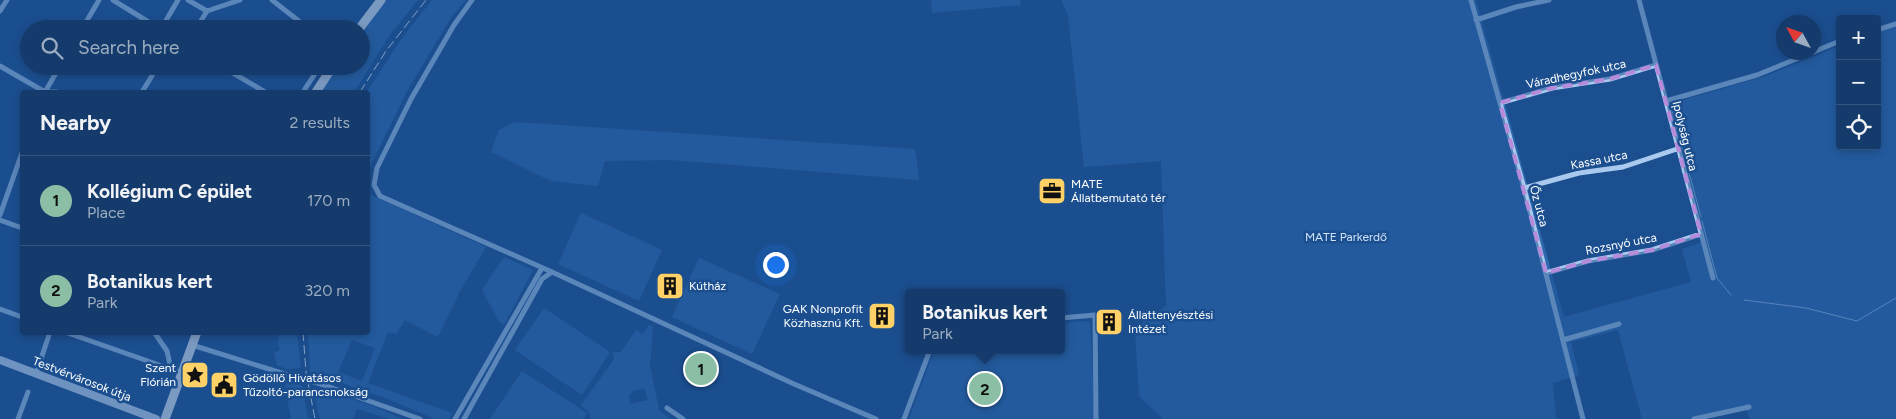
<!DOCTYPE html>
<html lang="en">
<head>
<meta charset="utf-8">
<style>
	body { margin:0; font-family:Figtree,sans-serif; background:#1d4271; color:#f1f3f6 }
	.controls { position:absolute; right:15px; top:15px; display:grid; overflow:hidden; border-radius:5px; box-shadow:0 2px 8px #0003 }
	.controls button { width:45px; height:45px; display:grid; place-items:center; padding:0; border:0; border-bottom:1px solid #33557e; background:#143b6b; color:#f1f3f6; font:25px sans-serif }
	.compass { position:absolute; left:1776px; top:15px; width:45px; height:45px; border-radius:50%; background:#143b6b; box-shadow:0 2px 8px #0003; rotate:310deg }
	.you { position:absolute; left:775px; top:264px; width:18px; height:18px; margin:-12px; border:4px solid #fff; border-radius:50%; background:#1a73e8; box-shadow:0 0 0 8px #1a73e833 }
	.badge { display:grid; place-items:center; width:32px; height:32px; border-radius:50%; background:#8abfa5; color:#111; font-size:16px; font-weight:700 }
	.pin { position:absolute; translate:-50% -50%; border:2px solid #fff; box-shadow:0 1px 5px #0006 }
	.popup { position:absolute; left:905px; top:289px; width:160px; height:65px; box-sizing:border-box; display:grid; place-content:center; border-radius:5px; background:#143b6b; filter:drop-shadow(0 1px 4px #0005); font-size:16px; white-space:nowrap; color:#9dadc1 }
	.popup b { font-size:19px; color:#f1f3f6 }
	.popup::after { content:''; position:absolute; left:50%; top:100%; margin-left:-10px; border:10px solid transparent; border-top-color:#143b6b }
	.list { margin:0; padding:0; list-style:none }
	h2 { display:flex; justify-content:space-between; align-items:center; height:65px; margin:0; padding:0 20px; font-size:21px }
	h2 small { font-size:16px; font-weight:400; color:#9dadc1 }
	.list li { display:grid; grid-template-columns:32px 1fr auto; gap:15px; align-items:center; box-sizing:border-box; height:90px; padding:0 20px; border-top:1px solid #33557e }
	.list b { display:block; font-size:19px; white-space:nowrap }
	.list p { margin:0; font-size:16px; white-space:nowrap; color:#9dadc1 }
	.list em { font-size:16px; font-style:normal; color:#9dadc1 }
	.icon { flex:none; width:28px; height:28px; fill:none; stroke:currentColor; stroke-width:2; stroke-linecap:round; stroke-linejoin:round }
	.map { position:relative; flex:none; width:1896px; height:419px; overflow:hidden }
	.search { position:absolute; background:#143b6b; box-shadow:0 2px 8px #0003; left:20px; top:20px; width:350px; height:55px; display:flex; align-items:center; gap:12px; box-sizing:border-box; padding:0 18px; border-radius:28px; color:#9dadc1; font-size:19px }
	.panel { position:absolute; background:#143b6b; box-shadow:0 2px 8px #0003; left:20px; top:90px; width:350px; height:245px; border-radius:5px }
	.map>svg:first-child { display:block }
</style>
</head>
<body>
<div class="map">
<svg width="1896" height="419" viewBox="0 0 1896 419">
	<rect width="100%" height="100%" fill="#1b4f8f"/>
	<!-- green -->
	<path fill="#2e69ad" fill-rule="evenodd" d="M383 0H418L389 36 354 92H318L336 66H361V29Z
		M432 0H466L452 16 407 91 368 171 367 92 400 41Z
		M931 0H1020L1021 5 932 13Z
		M1061 0H1476L1564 317 1691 282 1682 249 1705 241 1683 167 1670 107 1673 103 1763 77 1840 46V146H1877V32L1896 27V419H1750L1746 410 1704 419H1642L1618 330 1571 342 1579 375 1553 383 1556 419H1163L1139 396 1135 328 1166 306 1161 161 1084 167 1068 15Z
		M515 122 915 149 919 180 671 160 605 161 598 186 551 181 491 152 499 130Z
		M368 180 369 194 486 247 459 293 438 337 405 320 396 334 388 332 368 383 452 413 449 419H435L385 398 310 372 308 333 368 332ZM352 340 375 348 362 381 338 372Z
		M581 213 662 250 639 301 558 264Z
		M504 257 533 270 504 325 498 320 482 290Z
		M699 258 780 294 752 354 672 317Z
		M544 308 610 352 582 395 515 350Z
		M1090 321 1095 419H909L934 350H1061V323Z
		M649 325 653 327 650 366 659 410 670 419H590V414L581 405 614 359 613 352H621L636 330 643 334ZM644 388 648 400 630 404 629 394 636 390Z
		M279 333H297L301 368 286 369 277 365 274 353 280 350 278 343Z
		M522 371 587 413 584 419H490Z
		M288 380 302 386 308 419H291L285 385Z
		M321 389 373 406 403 419H390L357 409 353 419H320L314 393Z"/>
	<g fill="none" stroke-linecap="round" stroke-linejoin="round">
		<!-- stream -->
		<path stroke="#9cc4f0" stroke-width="1" d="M1672 110 1686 162
			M1688 169 1701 217
			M1702 221 1717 278 1731 295
			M1744 300 1806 308 1857 321 1896 298"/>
		<!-- street -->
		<path stroke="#a9c9ee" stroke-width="5" d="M113 0 160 29
			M188 0 207 11
			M272 0 309 29
			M472 0 454 25 411 99 377 168 374 185 380 196 552 272 794 384 876 419
			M1471 0 1524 188 1583 419
			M1639 0 1713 278
			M0 11 7 0
			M1476 20 1516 7 1549 0
			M82 29 99 0
			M161 29 178 0
			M196 29 207 11 240 0
			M1877 30 1896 24
			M0 66 45 92H57
			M221 66 265 92
			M45 92 60 66
			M142 92 158 66
			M303 92 320 66
			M1666 101 1757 75 1840 41
			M1500 103 1552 88 1610 79 1656 65
			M1524 188 1579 173 1623 167 1677 149
			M0 215 22 153
			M0 220 22 228
			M1546 273 1588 261 1652 250 1701 234
			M0 309 22 317
			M1061 318 1095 315 1096 419
			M65 332 182 373
			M154 332 167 351 171 369
			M1563 340 1619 324
			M192 345 288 375
			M36 374 50 332
			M321 384 420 419
			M667 408 683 419
			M18 419 28 392
			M455 419 542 268
			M464 419 542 279 552 272
			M904 419 930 350
			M1694 419 1749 407"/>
		<!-- secondary -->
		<path stroke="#d6e6fa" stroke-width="8" d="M0 360 156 419"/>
		<!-- primary -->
		<path stroke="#f0f6ff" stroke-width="9" d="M359 29 381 0
			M316 92 333 66
			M165 419 197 332"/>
		<!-- rail -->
		<path stroke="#fff" stroke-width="1" stroke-dasharray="9 4" stroke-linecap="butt" d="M360 92 386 51 426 0
			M303 332 306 372 315 419"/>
		<!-- street-bridge -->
		<path stroke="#a9c9ee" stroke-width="5" d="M288 375 321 384"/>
	</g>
	<!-- marked area -->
	<path d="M0 0H1896V419H0ZM1656 65 1701 234 1652 250 1588 261 1546 273 1500 103 1552 88 1610 79Z" fill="#1b4f8f" fill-opacity=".55" fill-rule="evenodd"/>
	<path fill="none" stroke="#b68bdc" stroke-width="4" stroke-dasharray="10 6" stroke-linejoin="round" d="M1656 65 1701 234 1652 250 1588 261 1546 273 1500 103 1552 88 1610 79Z"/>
	<!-- icons -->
	<defs>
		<symbol id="office-square" viewBox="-11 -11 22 22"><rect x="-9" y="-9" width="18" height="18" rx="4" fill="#ffd166" stroke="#1b4f8f"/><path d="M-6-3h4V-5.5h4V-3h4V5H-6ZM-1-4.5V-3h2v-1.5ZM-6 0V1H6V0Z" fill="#111"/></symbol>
		<symbol id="building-square" viewBox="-11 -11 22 22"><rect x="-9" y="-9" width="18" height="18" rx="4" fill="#ffd166" stroke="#1b4f8f"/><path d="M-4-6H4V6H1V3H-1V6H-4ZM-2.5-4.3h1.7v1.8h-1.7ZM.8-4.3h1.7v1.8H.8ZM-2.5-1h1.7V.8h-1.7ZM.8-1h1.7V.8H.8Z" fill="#111"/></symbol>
		<symbol id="sight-square" viewBox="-11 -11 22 22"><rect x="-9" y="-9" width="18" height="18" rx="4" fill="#ffd166" stroke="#1b4f8f"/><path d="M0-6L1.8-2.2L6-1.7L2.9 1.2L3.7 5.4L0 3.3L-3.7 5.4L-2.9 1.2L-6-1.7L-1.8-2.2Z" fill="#111"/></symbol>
		<symbol id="civic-square" viewBox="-11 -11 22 22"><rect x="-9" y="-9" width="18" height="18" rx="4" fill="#ffd166" stroke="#1b4f8f"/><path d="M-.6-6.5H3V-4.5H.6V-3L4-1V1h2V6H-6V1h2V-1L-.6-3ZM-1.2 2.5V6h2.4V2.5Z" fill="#111"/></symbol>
	</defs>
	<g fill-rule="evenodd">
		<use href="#office-square" x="1036" y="175" width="32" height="32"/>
		<use href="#building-square" x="654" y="270" width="32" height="32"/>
		<use href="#building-square" x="866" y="300" width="32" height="32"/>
		<use href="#building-square" x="1093" y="306" width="32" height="32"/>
		<use href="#sight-square" x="179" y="359" width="32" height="32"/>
		<use href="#civic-square" x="208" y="369" width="32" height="32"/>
	</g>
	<g text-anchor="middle" stroke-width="5" stroke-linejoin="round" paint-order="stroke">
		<!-- street labels -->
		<g font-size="12" fill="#fff" stroke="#1b4f8f">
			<text transform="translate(1576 74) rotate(-12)" y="4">Váradhegyfok utca</text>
			<text transform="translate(1685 136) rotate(76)" y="4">Ipolyság utca</text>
			<text transform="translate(1599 160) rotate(-11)" y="4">Kassa utca</text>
			<text transform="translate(1539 206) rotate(75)" y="4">Őz utca</text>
			<text transform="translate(1621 244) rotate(-11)" y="4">Rozsnyó utca</text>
			<text transform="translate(82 379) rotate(21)" y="4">Testvérvárosok útja</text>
		</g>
		<!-- poi labels -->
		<g font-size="12" fill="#fff" stroke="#1b4f8f" text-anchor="start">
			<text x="1071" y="188">MATE<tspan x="1071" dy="14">Állatbemutató tér</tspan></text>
			<text x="689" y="290">Kútház</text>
			<text x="863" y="313" text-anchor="end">GAK Nonprofit<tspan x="863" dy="14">Közhasznú Kft.</tspan></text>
			<text x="1128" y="319">Állattenyésztési<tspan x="1128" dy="14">Intézet</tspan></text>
			<text x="176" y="372" text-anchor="end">Szent<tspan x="176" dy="14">Flórián</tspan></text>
			<text x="243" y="382">Gödöllő Hivatásos<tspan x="243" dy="14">Tűzoltó-parancsnokság</tspan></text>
		</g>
		<!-- park labels -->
		<g font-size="12" fill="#cfe3fa" stroke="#1b4f8f">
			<text x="1346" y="241">MATE Parkerdő</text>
		</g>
	</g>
</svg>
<div class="controls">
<button>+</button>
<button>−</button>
<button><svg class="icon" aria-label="locate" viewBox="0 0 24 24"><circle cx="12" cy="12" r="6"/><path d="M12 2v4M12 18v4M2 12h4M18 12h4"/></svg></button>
</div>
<svg class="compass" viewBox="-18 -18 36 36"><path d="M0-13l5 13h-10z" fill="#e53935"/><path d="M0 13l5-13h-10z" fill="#9dadc1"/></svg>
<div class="you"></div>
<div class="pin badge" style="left:701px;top:369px">1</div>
<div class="pin badge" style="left:985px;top:389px">2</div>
<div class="popup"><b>Botanikus kert</b>Park</div>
<div class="search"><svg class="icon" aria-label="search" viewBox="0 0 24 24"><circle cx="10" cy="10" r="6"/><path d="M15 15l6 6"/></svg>Search here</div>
<section class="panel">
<h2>Nearby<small>2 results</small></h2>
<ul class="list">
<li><span class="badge">1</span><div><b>Kollégium C épület</b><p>Place</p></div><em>170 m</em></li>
<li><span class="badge">2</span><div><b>Botanikus kert</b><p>Park</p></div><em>320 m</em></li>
</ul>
</section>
</div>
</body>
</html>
